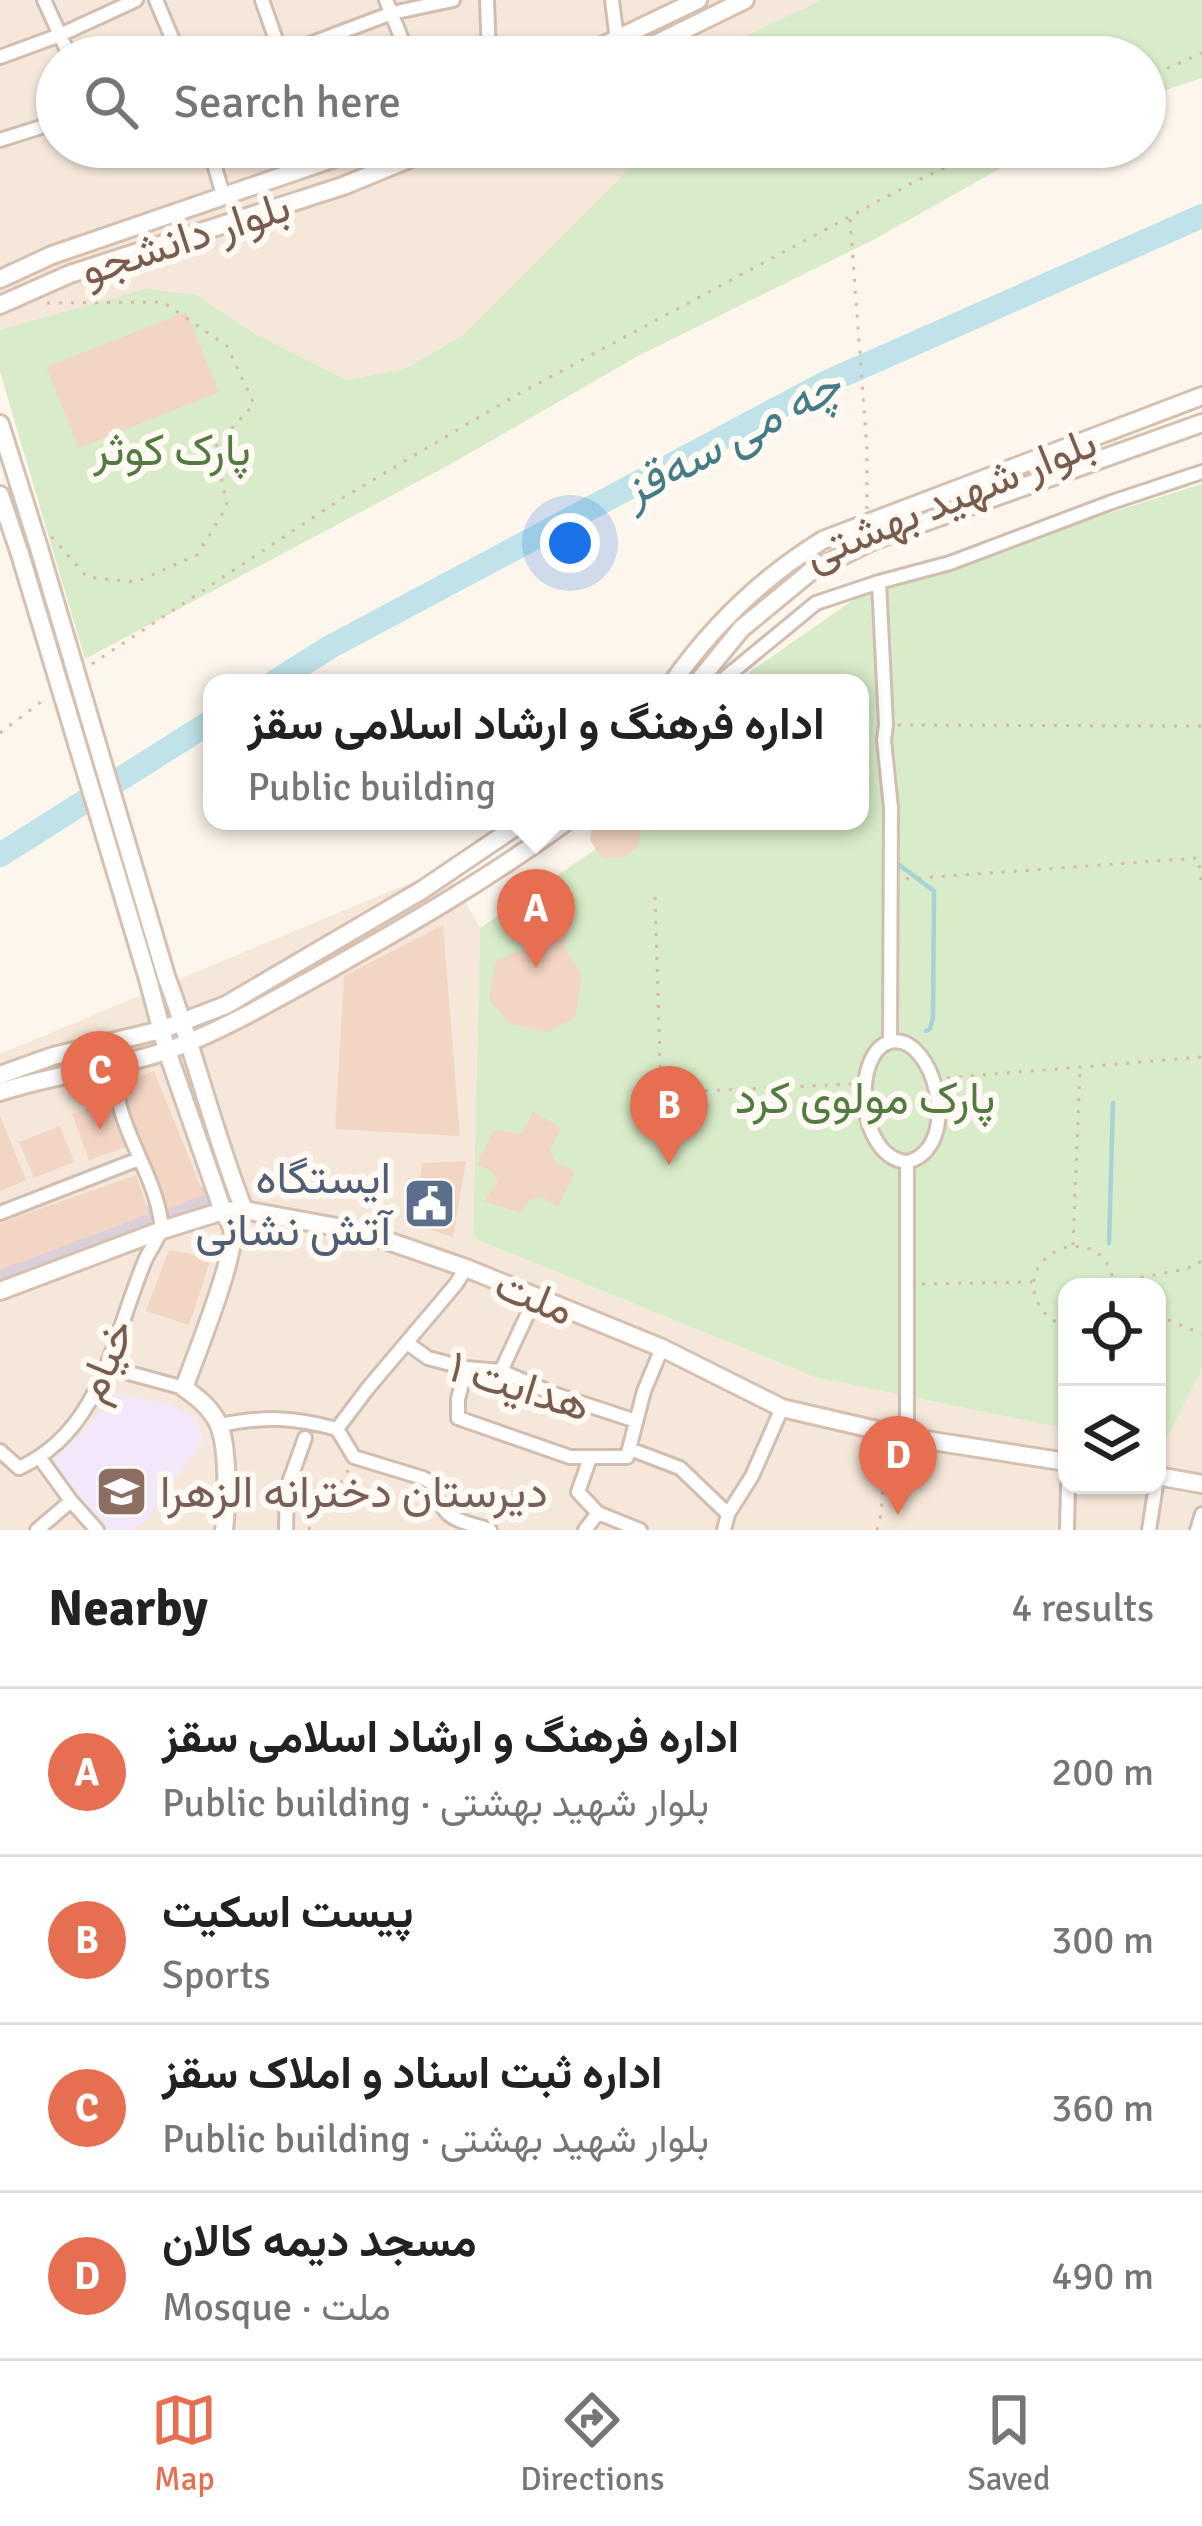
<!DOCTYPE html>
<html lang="en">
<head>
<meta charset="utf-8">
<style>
	body { margin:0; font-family:Signika,Vazirmatn,sans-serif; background:#f6f6f6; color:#222 }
	.controls { position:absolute; right:36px; bottom:36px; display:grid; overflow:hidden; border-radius:24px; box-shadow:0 3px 9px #0004 }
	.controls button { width:108px; height:108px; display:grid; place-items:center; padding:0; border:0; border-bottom:3px solid #e0e0e0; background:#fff; color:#222; font:60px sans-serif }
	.you { position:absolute; left:570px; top:543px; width:42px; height:42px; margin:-30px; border:9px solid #fff; border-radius:50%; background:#1a73e8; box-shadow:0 0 0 18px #1a73e833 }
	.badge { display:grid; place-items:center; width:78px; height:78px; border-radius:50%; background:#e76f51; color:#fff; font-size:39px; font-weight:700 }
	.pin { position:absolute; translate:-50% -99px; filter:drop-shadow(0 3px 6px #0008) }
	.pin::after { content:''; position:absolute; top:63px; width:42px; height:36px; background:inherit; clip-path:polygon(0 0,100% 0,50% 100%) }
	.popup { position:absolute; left:203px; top:674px; width:666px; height:156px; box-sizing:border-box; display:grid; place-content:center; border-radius:24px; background:#fff; filter:drop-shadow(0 3px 9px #0005); font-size:39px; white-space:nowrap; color:#767676 }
	.popup b { font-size:45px; color:#222 }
	.popup::after { content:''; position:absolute; left:50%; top:100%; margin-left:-24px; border:24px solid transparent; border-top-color:#fff }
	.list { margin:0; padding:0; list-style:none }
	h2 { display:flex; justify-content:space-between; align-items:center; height:156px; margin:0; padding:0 48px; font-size:51px }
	h2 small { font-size:39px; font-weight:400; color:#767676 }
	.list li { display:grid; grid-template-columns:78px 1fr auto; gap:36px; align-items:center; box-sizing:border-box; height:168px; padding:0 48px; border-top:3px solid #e0e0e0 }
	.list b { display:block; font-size:45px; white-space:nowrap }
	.list p { margin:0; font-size:39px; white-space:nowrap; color:#767676 }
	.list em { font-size:39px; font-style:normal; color:#767676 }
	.icon { flex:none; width:66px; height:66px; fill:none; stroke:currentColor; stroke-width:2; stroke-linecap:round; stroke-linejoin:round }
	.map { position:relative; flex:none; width:1202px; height:1530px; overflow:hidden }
	.search { position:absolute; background:#fff; box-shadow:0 3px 9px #0004; left:36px; right:36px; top:36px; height:132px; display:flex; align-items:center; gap:30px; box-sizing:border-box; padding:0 42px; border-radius:66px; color:#767676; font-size:45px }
	.sheet { height:828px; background:#fff }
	nav { display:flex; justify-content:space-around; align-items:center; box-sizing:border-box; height:168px; border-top:3px solid #e0e0e0; background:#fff; font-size:33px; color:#767676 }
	nav a { display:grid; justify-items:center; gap:6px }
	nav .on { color:#e76f51 }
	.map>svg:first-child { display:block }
</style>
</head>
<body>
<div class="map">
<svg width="1202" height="1530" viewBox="0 0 1202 1530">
	<rect width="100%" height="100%" fill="#fdf6ec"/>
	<!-- residential -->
	<path fill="#f5e8da" d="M0 0H865L806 57H57V147H713L418 415 172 293 0 331Z
		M446 868 480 928 473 1238 814 1377 1067 1429V1485H1157V1442L1164 1443 1202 1370V1530H0V1054Z"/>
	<!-- education -->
	<path fill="#f3e8fa" d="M116 1393 169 1404 197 1418 204 1439 146 1521 131 1530H106L52 1461 79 1436Z"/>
	<!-- green -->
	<path fill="#d8ecc9" d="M822 0H1202V78L1145 97V57H701Z
		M651 147H1038L877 238 638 356 449 465 85 659 0 372V330L146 289 196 295 255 334 347 380 405 369 462 336Z
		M1202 484V1370L1164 1443 1157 1442V1287H1067V1429L814 1377 473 1238 480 928 637 821H860V683H734L879 582 950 563Z"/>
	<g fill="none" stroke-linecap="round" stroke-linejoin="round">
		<!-- stream -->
		<path stroke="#a5d3da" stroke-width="4.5" d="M894 861 934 891 933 1018 930 1029 926 1031
			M1109 1243 1113 1103"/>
		<!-- river -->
		<path stroke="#bfe3e8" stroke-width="24" d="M273 683 330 647 825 383 1202 216
			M0 855 212 721"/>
		<!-- taxiway -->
		<path stroke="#dbcfda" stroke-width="39" d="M0 1278 220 1201"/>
	</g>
	<!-- building -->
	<path fill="#f3d5c3" d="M186 312 219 392 79 448 46 367Z
		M592 821H638L641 831 637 848 622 858H606L599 854 590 840Z
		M539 896 573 903 564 948 582 975 575 1017 549 1032 509 1024 489 999 496 961 528 947Z
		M443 925 460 1136 335 1129 344 976Z
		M154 1071 204 1195 164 1211 114 1087Z
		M111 1099 129 1146 89 1160 72 1114Z
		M533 1111 561 1128 550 1151 556 1163 575 1171 558 1207 541 1196 528 1201 521 1213 484 1201 498 1183 492 1171 477 1165 493 1130 522 1134Z
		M0 1116 26 1180 0 1191Z
		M60 1126 74 1162 34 1178 19 1142Z
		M466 1161 453 1237 414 1224 422 1163Z
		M136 1175 149 1214 0 1270V1223Z
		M169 1250 211 1258 189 1325 146 1311Z"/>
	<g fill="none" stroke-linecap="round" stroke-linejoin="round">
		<defs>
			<path id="street" d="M44 0 70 57
				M156 0 180 57
				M262 0 282 57
				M386 0 409 57
				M487 0 489 57
				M612 0 617 40
				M0 57 60 35 136 0
				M275 57 392 13 453 0
				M0 140 57 122
				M209 147 224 198
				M879 582 886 725 884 740 891 808 890 1042
				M726 677 816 603 879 582 950 563 1109 503 1202 472
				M0 1213 139 1159
				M407 1343 428 1358 466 1368 501 1371 554 1394 636 1421
				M107 1367 184 1388
				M466 1368 458 1399V1418L570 1457H627L644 1391 662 1348
				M501 1371 536 1296
				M220 1425C265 1416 293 1417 337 1429
				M337 1429 368 1388 456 1284 466 1268
				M337 1429 354 1457 423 1478 437 1486C440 1522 461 1520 490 1530
				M907 1437V1162C965 1147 933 1031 890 1042 852 1052 856 1157 907 1162
				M630 1449 680 1468 728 1514
				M0 1451 19 1468C101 1431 113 1338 144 1263 149 1249 162 1237 161 1222 154 1168 109 1119 117 1065
				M40 1458 71 1501 97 1530
				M590 1458 578 1492 598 1513 640 1530
				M37 1530 71 1501
				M286 1530 287 1488 305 1438
				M585 1530 598 1513
				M724 1530 728 1514 752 1476 782 1408
				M1067 1530 1068 1485
				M1149 1530 1156 1485
				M1197 1530 1202 1514"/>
			<path id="secondary" d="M579 57 698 0
				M629 57 745 0
				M0 279 52 255 367 147
				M0 305 70 274 343 186 438 147
				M0 424 39 548
				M0 495 20 554
				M672 683C713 625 763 577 823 540L1202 396
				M697 683 741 629 810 572 872 541 1202 423
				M166 976C195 1053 214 1134 244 1210
				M148 979 167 1051 223 1211C226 1217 231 1223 232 1229 238 1252 194 1360 184 1388 197 1397 210 1407 218 1423 229 1446 227 1504 224 1530
				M0 1075 53 1056 161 1030 226 1005 422 890 524 821
				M0 1092C57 1073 114 1069 169 1050 224 1030 274 1000 325 972 408 925 490 878 567 821
				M0 1291 162 1230 223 1211 244 1210 359 1231 466 1268 662 1348 782 1408 907 1437 1067 1462
				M1157 1476 1202 1484"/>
		</defs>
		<!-- street casing -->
		<use href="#street" stroke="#d1beb0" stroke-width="18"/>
		<!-- secondary casing -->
		<use href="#secondary" stroke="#d6c0b0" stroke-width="22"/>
		<!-- path -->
		<path stroke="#d9b8a5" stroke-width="3" stroke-dasharray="3 9" stroke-linecap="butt" d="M1145 78 1202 53
			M850 219 867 449V509
			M47 303 163 302 227 346 254 404 215 447 227 506 197 555 136 582 87 577 49 534
			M92 664 344 497 513 397 914 182 989 147
			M898 725 1202 726
			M0 733 46 698
			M906 879 1198 858 1202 886
			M655 897 661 1093 851 1084
			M947 1078 1202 1057
			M1073 1245 1080 1068
			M1117 1282 1186 1269 1202 1261
			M922 1284 1032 1282
			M1157 1315 1202 1334
			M1067 1326C1054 1322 1044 1316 1038 1303 1012 1249 1108 1216 1114 1287
			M1157 1419 1161 1416
			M309 1530 314 1505 340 1484 349 1469
			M877 1530 881 1514 883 1489 901 1450"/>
		<!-- street -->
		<use href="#street" stroke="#fff" stroke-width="12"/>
		<!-- secondary -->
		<use href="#secondary" stroke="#fff" stroke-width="16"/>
		<defs>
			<path id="secondary-bridge" d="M39 548 166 976
				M20 554 148 979"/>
		</defs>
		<!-- secondary-bridge casing -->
		<use href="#secondary-bridge" stroke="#d6c0b0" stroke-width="22" stroke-linecap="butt"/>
		<!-- secondary-bridge -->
		<use href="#secondary-bridge" stroke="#fff" stroke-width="16"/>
	</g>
	<!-- icons -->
	<defs>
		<symbol id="civic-square" viewBox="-11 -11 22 22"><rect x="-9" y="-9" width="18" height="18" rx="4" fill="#5c6f8a" stroke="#fffaf3"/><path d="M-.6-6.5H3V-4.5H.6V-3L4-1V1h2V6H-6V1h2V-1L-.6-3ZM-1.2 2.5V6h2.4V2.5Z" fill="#fff"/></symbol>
		<symbol id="school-square" viewBox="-11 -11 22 22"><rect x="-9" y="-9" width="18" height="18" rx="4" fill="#8d6e63" stroke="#fffaf3"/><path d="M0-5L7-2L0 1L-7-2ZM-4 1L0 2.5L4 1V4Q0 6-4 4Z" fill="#fff"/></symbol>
	</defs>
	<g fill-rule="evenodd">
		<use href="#civic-square" x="400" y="1174" width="59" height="59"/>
		<use href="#school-square" x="92" y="1462" width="59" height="59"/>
	</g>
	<g text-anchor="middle" stroke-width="12" stroke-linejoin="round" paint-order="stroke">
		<!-- street labels -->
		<g font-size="45" fill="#7a5c4d" stroke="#fffaf3">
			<text transform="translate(185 237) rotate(-18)" y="16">بلوار دانشجو</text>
			<text transform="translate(950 497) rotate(-22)" y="16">بلوار شهید بهشتی</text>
			<text transform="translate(535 1296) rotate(22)" y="16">ملت</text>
			<text transform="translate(104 1360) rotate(-67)" y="16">خیام</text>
			<text transform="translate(520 1385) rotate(17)" y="16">هدایت ۱</text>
		</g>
		<!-- park labels -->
		<g font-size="45" fill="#537a41" stroke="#fffaf3">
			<text x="172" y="465">پارک کوثر</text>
			<text x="865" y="1113">پارک مولوی کرد</text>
		</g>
		<!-- service labels -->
		<g font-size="45" fill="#4e5e75" stroke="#fffaf3" text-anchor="end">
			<text x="391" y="1193">ایستگاه<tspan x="391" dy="52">آتش نشانی</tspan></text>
		</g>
		<!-- education labels -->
		<g font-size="45" fill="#785e54" stroke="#fffaf3" text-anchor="start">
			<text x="160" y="1507">دیرستان دخترانه الزهرا</text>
		</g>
		<!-- water labels -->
		<g font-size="48" font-style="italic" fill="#437c86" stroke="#fffaf3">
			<text transform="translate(731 436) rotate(-28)" y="17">چە می سەقز</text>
		</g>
	</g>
</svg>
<div class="controls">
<button><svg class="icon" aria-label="locate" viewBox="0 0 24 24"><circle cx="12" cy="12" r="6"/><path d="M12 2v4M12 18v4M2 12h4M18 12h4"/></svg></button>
<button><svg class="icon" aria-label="layers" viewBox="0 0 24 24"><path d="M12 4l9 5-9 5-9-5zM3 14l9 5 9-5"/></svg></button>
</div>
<div class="you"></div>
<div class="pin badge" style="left:536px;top:968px">A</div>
<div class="popup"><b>اداره فرهنگ و ارشاد اسلامی سقز</b>Public building</div>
<div class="pin badge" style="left:669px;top:1165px">B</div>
<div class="pin badge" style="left:100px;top:1130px">C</div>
<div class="pin badge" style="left:898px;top:1515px">D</div>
<div class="search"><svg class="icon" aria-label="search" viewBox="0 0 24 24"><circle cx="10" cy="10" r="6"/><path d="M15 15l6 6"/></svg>Search here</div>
</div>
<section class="sheet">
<h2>Nearby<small>4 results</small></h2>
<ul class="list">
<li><span class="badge">A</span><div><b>اداره فرهنگ و ارشاد اسلامی سقز</b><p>Public building · بلوار شهید بهشتی</p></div><em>200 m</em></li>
<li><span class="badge">B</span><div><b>پیست اسکیت</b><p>Sports</p></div><em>300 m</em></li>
<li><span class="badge">C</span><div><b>اداره ثبت اسناد و املاک سقز</b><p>Public building · بلوار شهید بهشتی</p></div><em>360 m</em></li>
<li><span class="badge">D</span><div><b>مسجد دیمه کالان</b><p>Mosque · ملت</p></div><em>490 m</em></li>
</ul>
</section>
<nav>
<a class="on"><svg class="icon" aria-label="map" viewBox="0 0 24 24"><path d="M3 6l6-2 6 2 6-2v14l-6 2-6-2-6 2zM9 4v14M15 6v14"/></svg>Map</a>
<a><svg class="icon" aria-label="directions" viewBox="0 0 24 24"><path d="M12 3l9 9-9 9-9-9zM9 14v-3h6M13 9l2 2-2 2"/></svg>Directions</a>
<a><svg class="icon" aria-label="saved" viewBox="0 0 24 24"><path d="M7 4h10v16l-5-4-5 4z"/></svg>Saved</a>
</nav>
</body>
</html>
